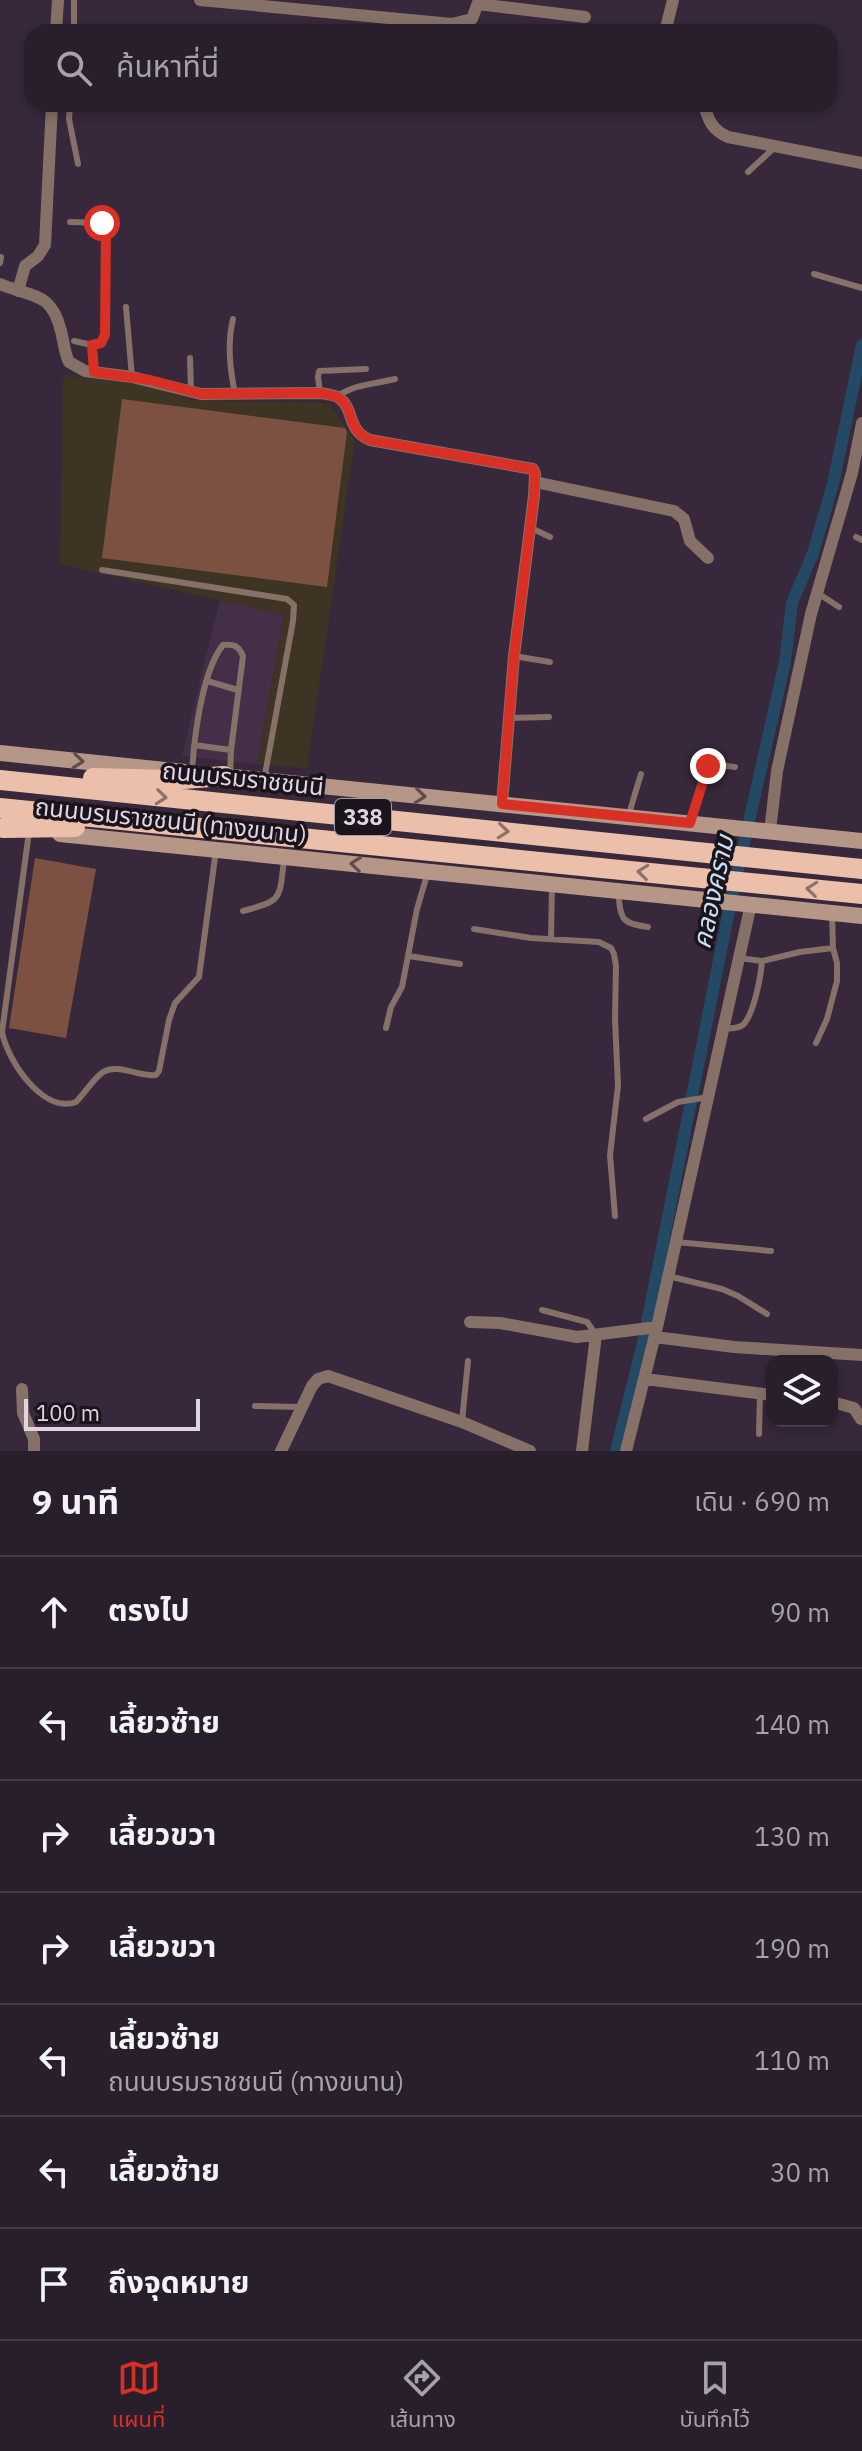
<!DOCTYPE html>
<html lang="th">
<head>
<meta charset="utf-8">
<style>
	body { margin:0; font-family:"IBM Plex Sans","Noto Sans Thai",sans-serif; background:#352b38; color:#f1f3f6 }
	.controls { position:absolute; right:24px; bottom:24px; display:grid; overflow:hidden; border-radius:16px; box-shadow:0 4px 12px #0003 }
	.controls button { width:72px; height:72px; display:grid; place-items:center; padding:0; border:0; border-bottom:2px solid #453c48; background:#291e2c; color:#f1f3f6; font:40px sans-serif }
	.scale { position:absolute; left:24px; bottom:20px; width:176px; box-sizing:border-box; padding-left:8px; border:4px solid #dfd5e2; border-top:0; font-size:22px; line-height:28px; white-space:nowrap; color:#dfd5e2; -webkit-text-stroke:6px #1b141c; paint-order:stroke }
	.stop { position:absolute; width:24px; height:24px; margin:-18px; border:6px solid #d93025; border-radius:50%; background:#fff }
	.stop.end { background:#d93025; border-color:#fff; box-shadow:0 2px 8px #0008 }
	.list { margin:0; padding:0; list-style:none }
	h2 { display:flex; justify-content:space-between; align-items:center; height:104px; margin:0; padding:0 32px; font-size:34px }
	h2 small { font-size:26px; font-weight:400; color:#a5a2a9 }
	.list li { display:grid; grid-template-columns:52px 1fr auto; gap:24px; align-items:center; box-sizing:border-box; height:112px; padding:0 32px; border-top:2px solid #453c48 }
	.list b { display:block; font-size:30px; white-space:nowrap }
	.list p { margin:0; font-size:26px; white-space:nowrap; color:#a5a2a9 }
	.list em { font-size:26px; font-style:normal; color:#a5a2a9 }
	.icon { flex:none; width:44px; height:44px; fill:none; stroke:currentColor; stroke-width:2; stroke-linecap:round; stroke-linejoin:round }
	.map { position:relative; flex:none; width:862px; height:1451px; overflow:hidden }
	.search { position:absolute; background:#291e2c; box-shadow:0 4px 12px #0003; left:24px; right:24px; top:24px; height:88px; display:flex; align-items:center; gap:20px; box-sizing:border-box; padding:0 28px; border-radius:24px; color:#a5a2a9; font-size:30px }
	.sheet { height:888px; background:#291e2c }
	nav { display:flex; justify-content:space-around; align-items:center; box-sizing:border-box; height:112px; border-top:2px solid #453c48; background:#291e2c; font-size:22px; color:#a5a2a9 }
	nav a { display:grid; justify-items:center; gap:4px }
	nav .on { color:#d93025 }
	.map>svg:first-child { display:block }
</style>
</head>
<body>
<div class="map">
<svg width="862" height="1451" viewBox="0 0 862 1451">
	<rect width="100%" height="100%" fill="#37283b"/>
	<!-- built -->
	<path fill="#433048" d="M220 600 284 615 257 764 182 756Z"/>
	<!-- industrial -->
	<path fill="#3e3424" d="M63 375 145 385 193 400 329 403 355 441 307 768 257 764 284 615 60 564Z"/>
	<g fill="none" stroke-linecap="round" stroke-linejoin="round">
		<!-- canal -->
		<path stroke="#244965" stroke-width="12" d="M616 1451 643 1343 729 910 785 662 792 603 813 553 833 484 862 345"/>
	</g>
	<!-- building -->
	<path fill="#7d5141" d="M122 399 345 428 347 432 327 587 102 558Z
		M35 858 96 869 66 1038 9 1028Z"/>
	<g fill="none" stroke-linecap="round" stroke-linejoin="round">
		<!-- service -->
		<path stroke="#857167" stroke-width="6" d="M74 32V0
			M70 104 69 119 78 164
			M748 172 775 147
			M70 222 102 223 106 226 105 335 101 343 92 345
			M0 263 1 257
			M814 274 862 288
			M126 307 132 377
			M233 319C227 344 230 369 235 394
			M74 341 92 345 94 372
			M190 358 191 392
			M320 393 318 377 319 371 366 369
			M338 396C355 384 375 384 395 379
			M531 528 550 537
			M856 537 862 540
			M102 570 287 599 294 605 293 621 264 780
			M819 594 839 607
			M514 656 550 662
			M207 681 238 690
			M509 718 549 717
			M194 745 231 750
			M192 772C194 738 202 671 223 645 234 644 238 645 243 656L231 750 230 776
			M628 817 641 774
			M690 823 708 766 711 764 735 767
			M29 832 2 1032C7 1059 42 1114 76 1102 85 1093 93 1079 103 1072 118 1063 139 1077 156 1075L159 1071 169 1020 175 1003 199 977 216 850
			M618 891C621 919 620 923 648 927
			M243 911C283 900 279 900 284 860
			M474 929 531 938 599 942 611 948 614 954 616 966 615 1019 618 1086 610 1155 615 1216
			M551 939 552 886
			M409 956 460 964
			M762 961 800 952 833 948
			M386 1028 391 1007 402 987 417 909 427 875
			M724 1029C730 1028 737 1029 743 1025 754 1014 761 976 762 961L739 958
			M816 1043 827 1019 837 981V963L833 948 832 915
			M646 1119 678 1102 709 1097
			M676 1242 771 1251
			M668 1276 722 1289 738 1296 767 1314
			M542 1310 587 1322 595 1333
			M255 1406 300 1407
			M462 1421 468 1361
			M759 1434 760 1393"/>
		<!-- minor -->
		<path stroke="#857167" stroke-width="12" d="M200 0 452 24 472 19 479 0
			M478 4 585 17
			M56 32 58 0
			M665 32 673 0
			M704 104C708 120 712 130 728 137L862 163
			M0 284C33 298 51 291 61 331 64 342 64 352 69 362L85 371 132 377 201 394 320 393C326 394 335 395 339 398 355 409 346 430 370 440L533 469 535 474 534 496 514 656 502 804
			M18 291 25 266 38 256 45 245 52 104
			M535 482 674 511 684 519 690 541 708 558
			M770 831 777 771 811 614 852 473 862 423
			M470 1322 500 1323 577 1337 657 1327
			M655 1337 734 1347 862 1355
			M645 1379 772 1395
			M22 1389 23 1413 34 1439V1451
			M832 1402 854 1408 861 1419
			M281 1451 312 1386 318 1379 328 1376 462 1422 530 1451
			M582 1451 596 1335
			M626 1451 657 1327 751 904"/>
		<!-- secondary -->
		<path stroke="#b59687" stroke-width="16" d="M0 753 185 772
			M213 775 862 841
			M60 834 862 916"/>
		<!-- trunk -->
		<path stroke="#ecbfaa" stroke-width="20" d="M93 778 171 780 224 776
			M0 780 862 869
			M0 808 862 894
			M3 828 75 827"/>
	</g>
	<!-- one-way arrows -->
	<defs><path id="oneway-chevron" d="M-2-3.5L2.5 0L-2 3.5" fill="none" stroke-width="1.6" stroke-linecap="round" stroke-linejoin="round" transform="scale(2)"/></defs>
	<g stroke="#604e4c">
		<use href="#oneway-chevron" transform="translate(78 761) rotate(6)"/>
		<use href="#oneway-chevron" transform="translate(420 796) rotate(6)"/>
		<use href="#oneway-chevron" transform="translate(356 864) rotate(-174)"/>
	</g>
	<g stroke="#8e726a">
		<use href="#oneway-chevron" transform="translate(161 797) rotate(6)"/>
		<use href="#oneway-chevron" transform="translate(503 831) rotate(6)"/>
		<use href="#oneway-chevron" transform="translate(643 872) rotate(-174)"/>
		<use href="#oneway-chevron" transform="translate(812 889) rotate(-174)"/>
	</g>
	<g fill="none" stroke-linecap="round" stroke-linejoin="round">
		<!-- route -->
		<path stroke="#d93025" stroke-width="10" d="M102 223 106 226 105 335 101 343 92 345 94 372 150 380 201 394 320 393C326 394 334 395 339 398 355 409 346 430 370 440L533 469 535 474 534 496 514 656 502 804 690 823 708 766"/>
	</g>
	<g text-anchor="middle" stroke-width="7" stroke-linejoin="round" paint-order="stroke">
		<!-- shield labels -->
		<rect fill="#1b141c" stroke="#a49ba7" stroke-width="2" x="335" y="799" width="56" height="36" rx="6"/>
		<g font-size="22" font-weight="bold" fill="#dfd5e2">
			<text x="363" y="825">338</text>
		</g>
		<!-- street labels -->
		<g font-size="24" fill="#dfd5e2" stroke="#1b141c">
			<text transform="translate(243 779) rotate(6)" y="8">ถนนบรมราชชนนี</text>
			<text transform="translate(171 821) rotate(6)" y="8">ถนนบรมราชชนนี (ทางขนาน)</text>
		</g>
		<!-- water labels -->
		<g font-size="26" font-style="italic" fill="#c9e1f5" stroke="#1b141c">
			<text transform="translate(713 892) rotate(-78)" y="9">คลองคราม</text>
		</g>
	</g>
</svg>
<div class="controls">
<button><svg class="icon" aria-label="layers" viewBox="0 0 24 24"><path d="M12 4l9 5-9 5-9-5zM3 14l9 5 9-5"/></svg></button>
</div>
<div class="scale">100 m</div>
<div class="stop" style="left:102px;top:223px"></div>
<div class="stop end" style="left:708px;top:766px"></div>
<div class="search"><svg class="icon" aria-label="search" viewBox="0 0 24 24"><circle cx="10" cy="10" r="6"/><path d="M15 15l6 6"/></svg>ค้นหาที่นี่</div>
</div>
<section class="sheet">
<h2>9 นาที<small>เดิน · 690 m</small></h2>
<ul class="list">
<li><svg class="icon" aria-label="ahead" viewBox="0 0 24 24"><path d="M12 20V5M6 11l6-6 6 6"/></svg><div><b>ตรงไป</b></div><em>90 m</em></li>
<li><svg class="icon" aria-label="left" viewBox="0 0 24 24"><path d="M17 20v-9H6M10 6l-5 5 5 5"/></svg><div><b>เลี้ยวซ้าย</b></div><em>140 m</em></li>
<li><svg class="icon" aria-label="right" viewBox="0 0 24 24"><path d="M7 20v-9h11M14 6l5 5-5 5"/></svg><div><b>เลี้ยวขวา</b></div><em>130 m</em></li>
<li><svg class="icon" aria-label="right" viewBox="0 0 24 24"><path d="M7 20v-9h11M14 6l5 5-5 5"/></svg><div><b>เลี้ยวขวา</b></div><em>190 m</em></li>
<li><svg class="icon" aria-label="left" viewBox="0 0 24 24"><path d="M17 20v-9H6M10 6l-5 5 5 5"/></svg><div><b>เลี้ยวซ้าย</b><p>ถนนบรมราชชนนี (ทางขนาน)</p></div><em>110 m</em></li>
<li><svg class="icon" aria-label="left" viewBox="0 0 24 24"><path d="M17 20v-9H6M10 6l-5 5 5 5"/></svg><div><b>เลี้ยวซ้าย</b></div><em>30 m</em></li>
<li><svg class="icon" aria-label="arrive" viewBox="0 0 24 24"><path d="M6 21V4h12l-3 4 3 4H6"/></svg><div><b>ถึงจุดหมาย</b></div></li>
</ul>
</section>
<nav>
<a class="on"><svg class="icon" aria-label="map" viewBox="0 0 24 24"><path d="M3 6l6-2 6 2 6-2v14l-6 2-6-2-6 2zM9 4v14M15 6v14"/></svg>แผนที่</a>
<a><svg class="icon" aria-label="directions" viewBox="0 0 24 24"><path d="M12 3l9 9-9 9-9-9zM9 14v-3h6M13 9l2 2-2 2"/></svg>เส้นทาง</a>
<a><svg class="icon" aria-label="saved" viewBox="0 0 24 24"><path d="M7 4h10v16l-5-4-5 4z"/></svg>บันทึกไว้</a>
</nav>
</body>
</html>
